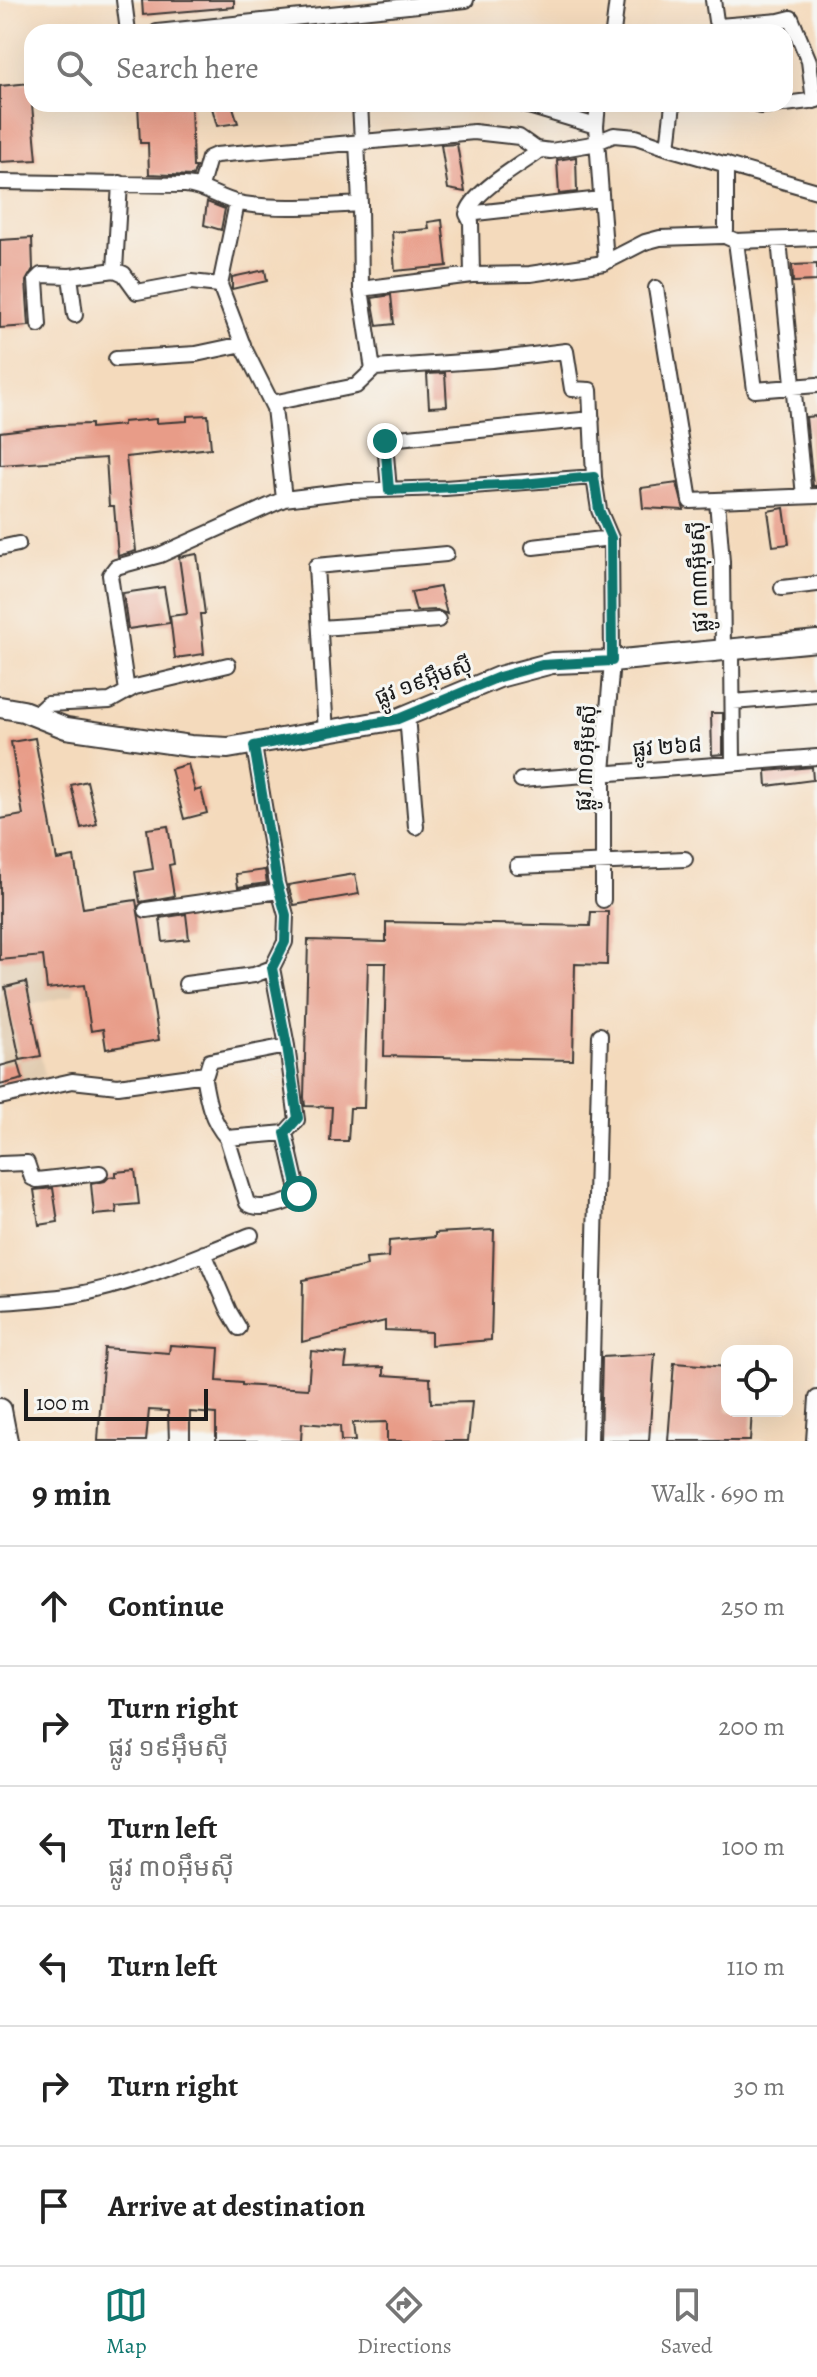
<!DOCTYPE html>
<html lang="en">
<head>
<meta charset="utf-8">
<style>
	body { margin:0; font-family:Alegreya,"Noto Sans Khmer",serif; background:#f6f6f6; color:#222 }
	.controls { position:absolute; right:24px; bottom:24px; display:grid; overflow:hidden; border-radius:16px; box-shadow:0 8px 32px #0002 }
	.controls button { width:72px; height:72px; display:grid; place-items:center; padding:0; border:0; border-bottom:2px solid #e0e0e0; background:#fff; color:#222; font:40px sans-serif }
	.scale { position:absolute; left:24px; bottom:20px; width:184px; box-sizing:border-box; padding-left:8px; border:4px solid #1c1c1c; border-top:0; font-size:22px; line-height:28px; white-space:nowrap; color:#1c1c1c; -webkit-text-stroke:6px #f6f6f2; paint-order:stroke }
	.stop { position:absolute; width:24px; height:24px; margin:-18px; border:6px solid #0f766e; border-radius:50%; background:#fff }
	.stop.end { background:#0f766e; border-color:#fff; box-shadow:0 2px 8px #0008 }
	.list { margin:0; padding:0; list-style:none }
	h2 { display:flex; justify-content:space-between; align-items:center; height:104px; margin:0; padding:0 32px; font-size:34px }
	h2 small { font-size:26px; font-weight:400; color:#767676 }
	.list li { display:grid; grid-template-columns:52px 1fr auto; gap:24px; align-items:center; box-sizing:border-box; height:120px; padding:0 32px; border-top:2px solid #e0e0e0 }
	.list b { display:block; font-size:30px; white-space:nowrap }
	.list p { margin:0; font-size:26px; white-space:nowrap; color:#767676 }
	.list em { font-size:26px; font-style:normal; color:#767676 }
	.icon { flex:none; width:44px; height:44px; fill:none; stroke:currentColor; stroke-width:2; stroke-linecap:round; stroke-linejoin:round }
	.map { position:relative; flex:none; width:817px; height:1441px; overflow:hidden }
	.search { position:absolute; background:#fff; box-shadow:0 8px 32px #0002; left:24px; right:24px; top:24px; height:88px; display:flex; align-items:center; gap:20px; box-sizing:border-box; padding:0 28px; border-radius:24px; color:#767676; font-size:30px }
	.sheet { height:824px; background:#fff }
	nav { display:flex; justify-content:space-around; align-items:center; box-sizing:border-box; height:112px; border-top:2px solid #e0e0e0; background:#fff; font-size:22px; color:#767676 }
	nav a { display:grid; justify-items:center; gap:4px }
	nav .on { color:#0f766e }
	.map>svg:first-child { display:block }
</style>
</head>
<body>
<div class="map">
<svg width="817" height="1441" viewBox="0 0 817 1441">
	<rect width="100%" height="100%" fill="#f6f6f2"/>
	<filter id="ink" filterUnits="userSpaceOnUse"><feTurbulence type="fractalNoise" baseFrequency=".0125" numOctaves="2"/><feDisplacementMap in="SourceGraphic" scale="16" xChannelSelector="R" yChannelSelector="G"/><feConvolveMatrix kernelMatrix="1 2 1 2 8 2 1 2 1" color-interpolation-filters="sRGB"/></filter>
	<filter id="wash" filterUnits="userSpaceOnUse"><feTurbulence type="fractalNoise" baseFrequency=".006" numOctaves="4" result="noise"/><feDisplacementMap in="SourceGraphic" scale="32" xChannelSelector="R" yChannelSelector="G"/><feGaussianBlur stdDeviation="1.8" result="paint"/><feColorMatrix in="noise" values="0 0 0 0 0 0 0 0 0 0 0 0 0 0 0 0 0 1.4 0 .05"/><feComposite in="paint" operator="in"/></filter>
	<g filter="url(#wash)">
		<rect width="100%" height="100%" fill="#f4dabc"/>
		<!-- built -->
		<path fill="#e1ccb1" d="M0 933 83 966 73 995 30 1005 45 1076 0 1088Z"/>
		<g id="blocks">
			<!-- building -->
			<path fill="#e89c88" d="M142 0H234V7L143 15Z
				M30 83 37 160 0 162V86Z
				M138 104H191L193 167H196L193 176 149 174 148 143H140Z
				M211 104H232L238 123 217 126Z
				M457 144 465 192 448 189 441 145Z
				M576 157 577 192 559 194 557 160Z
				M207 202 225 209 221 230 204 225Z
				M442 220 447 266 395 271 392 232 429 229 428 222Z
				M32 238 33 269 26 281 29 326 0 328V240Z
				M817 264V281L793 282 792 265Z
				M265 270 267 281 232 289V277Z
				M391 295 394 324 377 326 372 298Z
				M445 373 447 406 429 407 427 374Z
				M208 415 211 448 126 457 136 551 118 556 114 506H109L106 458 0 465V432L58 425 91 424V428L123 425V422L156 419V423L187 421V416Z
				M817 416V486H813L806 417Z
				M677 483 684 510 643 508 641 488Z
				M784 508 789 544 773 546 768 511Z
				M197 554 205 614H200L204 654 175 658 170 616 187 614 179 557Z
				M164 587 170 623 128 629 123 593Z
				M440 587 447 614 437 610 416 611 411 592Z
				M711 713H723V754L712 755Z
				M35 738 57 860 74 857 83 908 136 900 159 1040 106 1049 103 1029 91 1031 84 985 47 989 43 956 0 960V819L23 815 11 742Z
				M188 764 195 791 201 789 207 813 184 819 171 769Z
				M812 767 813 780 767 786 766 771Z
				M87 781 97 824 81 828 71 785Z
				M168 826 174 864 169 865 174 896 140 902 135 872 153 869 147 829Z
				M265 870 267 883 238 887 236 874Z
				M355 874 359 894 294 905 288 885Z
				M591 912H608L607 965 575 964 573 1060 384 1056 386 963H368L364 1108H350L348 1141H330L332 1107 305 1106 304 1097 308 940 386 942V922L590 926Z
				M186 914 189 939 163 942 160 918Z
				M26 982 41 1056 20 1060 5 987Z
				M18 1061 23 1079 0 1085V1066Z
				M135 1170 139 1204 116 1206 117 1213 94 1215 91 1184 105 1181 109 1177 116 1176V1172Z
				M53 1188 58 1222 39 1225 34 1190Z
				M494 1230 491 1340 431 1345V1332L385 1330V1321L302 1342 303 1280 367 1266 366 1259 388 1257 389 1241 435 1237V1233Z
				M170 1345 219 1348 217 1381 242 1383V1385L308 1389 311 1351 347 1354 345 1368 384 1367V1375L430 1378 431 1403 472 1402 468 1441H387V1422L353 1423 355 1441H341L340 1426 302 1423 301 1441H216V1414L190 1412V1441H169L168 1411 149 1410 146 1441H98L104 1348 169 1353Z
				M655 1354 649 1441H600L602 1357Z
				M674 1363 727 1367V1411H752L750 1441H668Z"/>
		</g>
	</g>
	<g filter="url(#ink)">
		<use href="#blocks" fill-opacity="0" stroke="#3c3834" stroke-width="2"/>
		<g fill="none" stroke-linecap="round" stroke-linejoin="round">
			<defs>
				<path id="street" d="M124 0 128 32
					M713 0 716 21 719 26 779 21 791 18 809 61 814 101
					M157 32 466 0
					M613 32 617 0
					M360 104 362 141
					M522 104 596 126
					M598 104 596 126 606 262
					M785 104 817 100
					M760 106 782 104
					M357 142 360 204 361 289 373 370
					M668 148 673 104
					M0 182 185 185C205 186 219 199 239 203 274 210 324 206 360 204
					M201 186 209 158 216 155 474 132 519 137 536 149 551 151 592 144 614 135 636 137 668 148 817 191
					M467 214 601 199
					M727 237 736 241 817 238
					M779 240 804 496
					M736 241 755 390 817 385
					M115 270 120 183
					M472 275 471 222 467 214C472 192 522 164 541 150
					M70 276 75 315
					M220 285 237 203
					M656 288 690 501 817 496
					M361 289 472 275 530 274 604 263 645 242 660 238 723 236 726 230V164
					M39 325 36 280 41 275 70 276 115 270 124 274 137 292 191 282 220 285 244 348 274 408 284 499
					M116 359 196 354 243 344
					M272 403 356 386 375 368 492 360 566 351 572 389 590 390 594 477 599 510 611 538 612 661 603 772V900
					M389 490 385 443 388 439 592 419
					M717 501 722 562 723 652
					M533 547 611 538
					M0 548 18 544
					M782 588 817 584
					M320 628 438 620
					M732 651 733 763
					M127 691 110 575 116 567 160 555 284 499 349 491 445 488 594 477
					M733 702 817 695
					M35 715 47 704 110 701 135 687 228 665
					M407 715 416 827
					M326 733 316 566 446 554
					M521 780 817 757
					M517 866 685 859
					M146 910 279 891
					M186 984 254 975 272 968
					M203 1074C207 1098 210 1119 227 1138L285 1133 297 1120 287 1046 272 968 285 942 286 915 277 883 254 746
					M0 1097 72 1081 118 1086 206 1074 210 1061 287 1046
					M227 1138 247 1203C258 1212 289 1204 299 1194L285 1133
					M0 1164 27 1163 32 1178 37 1180 100 1173
					M204 1253 229 1311 239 1328
					M0 1302C25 1300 50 1299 74 1295 136 1284 193 1257 251 1235
					M590 1441 600 1035
					M814 1441 817 1398"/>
				<path id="secondary" d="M0 707 23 711 66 728 190 746 228 748 398 719 499 677 552 663 612 661 817 641"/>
				<path id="primary" d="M0 1410 6 1441"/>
			</defs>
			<!-- street casing -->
			<use href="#street" stroke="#3c3834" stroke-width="18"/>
			<!-- secondary casing -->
			<use href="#secondary" stroke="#3c3834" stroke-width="24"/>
			<!-- primary casing -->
			<use href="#primary" stroke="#3c3834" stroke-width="26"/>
			<!-- street -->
			<use href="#street" stroke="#fff" stroke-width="14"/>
			<!-- secondary -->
			<use href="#secondary" stroke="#fff" stroke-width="20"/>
			<!-- primary -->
			<use href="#primary" stroke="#fff" stroke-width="22"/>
		</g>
	</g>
	<g fill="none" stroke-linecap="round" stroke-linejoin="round" filter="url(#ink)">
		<!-- route -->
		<path stroke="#0f766e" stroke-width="10" d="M299 1194 285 1133 298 1118 287 1046 272 968 285 942 286 915 277 883 254 746 398 719 499 677 542 665 612 661 611 538 599 510 594 477 523 484 389 490 385 441"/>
	</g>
	<g text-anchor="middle" stroke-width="6" stroke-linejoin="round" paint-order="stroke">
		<!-- street labels -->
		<g font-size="22" fill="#1c1c1c" stroke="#f6f6f2">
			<text transform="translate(698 577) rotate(-92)" y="8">ផ្លូវ ៣៣អ៊ឹមស៊ី</text>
			<text transform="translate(423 680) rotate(-20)" y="8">ផ្លូវ ១៩អ៊ឹមស៊ី</text>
			<text transform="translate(667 746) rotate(-4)" y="8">ផ្លូវ ២៦៨</text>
			<text transform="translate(585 758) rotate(-87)" y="8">ផ្លូវ ៣០អ៊ឹមស៊ី</text>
		</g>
	</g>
</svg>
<div class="controls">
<button><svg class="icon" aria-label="locate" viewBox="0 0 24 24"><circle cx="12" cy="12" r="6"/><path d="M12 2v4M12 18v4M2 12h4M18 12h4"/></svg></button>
</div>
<div class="scale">100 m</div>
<div class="stop" style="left:299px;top:1194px"></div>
<div class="stop end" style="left:385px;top:441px"></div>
<div class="search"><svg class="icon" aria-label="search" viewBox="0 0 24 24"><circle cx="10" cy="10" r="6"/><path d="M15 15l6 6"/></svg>Search here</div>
</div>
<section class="sheet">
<h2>9 min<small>Walk · 690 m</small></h2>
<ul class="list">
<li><svg class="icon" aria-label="ahead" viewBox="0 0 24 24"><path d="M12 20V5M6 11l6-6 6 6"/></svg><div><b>Continue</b></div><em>250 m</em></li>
<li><svg class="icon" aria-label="right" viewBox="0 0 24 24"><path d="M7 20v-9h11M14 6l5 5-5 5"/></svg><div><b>Turn right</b><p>ផ្លូវ ១៩អ៊ឹមស៊ី</p></div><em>200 m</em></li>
<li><svg class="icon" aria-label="left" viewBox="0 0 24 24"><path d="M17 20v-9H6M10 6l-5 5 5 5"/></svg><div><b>Turn left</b><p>ផ្លូវ ៣០អ៊ឹមស៊ី</p></div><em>100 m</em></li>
<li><svg class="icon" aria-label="left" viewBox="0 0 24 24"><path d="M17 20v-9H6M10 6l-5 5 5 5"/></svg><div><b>Turn left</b></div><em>110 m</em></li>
<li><svg class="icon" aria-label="right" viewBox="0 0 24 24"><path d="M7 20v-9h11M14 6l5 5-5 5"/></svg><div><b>Turn right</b></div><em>30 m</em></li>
<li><svg class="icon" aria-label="arrive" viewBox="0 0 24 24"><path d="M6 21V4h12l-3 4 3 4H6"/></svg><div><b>Arrive at destination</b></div></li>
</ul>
</section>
<nav>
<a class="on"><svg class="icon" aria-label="map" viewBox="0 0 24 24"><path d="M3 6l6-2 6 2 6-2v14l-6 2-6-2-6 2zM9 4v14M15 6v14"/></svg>Map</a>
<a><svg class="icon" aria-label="directions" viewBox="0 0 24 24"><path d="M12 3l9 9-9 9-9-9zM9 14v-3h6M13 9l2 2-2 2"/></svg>Directions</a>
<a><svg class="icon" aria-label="saved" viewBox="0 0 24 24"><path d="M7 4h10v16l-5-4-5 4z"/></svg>Saved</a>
</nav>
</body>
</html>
